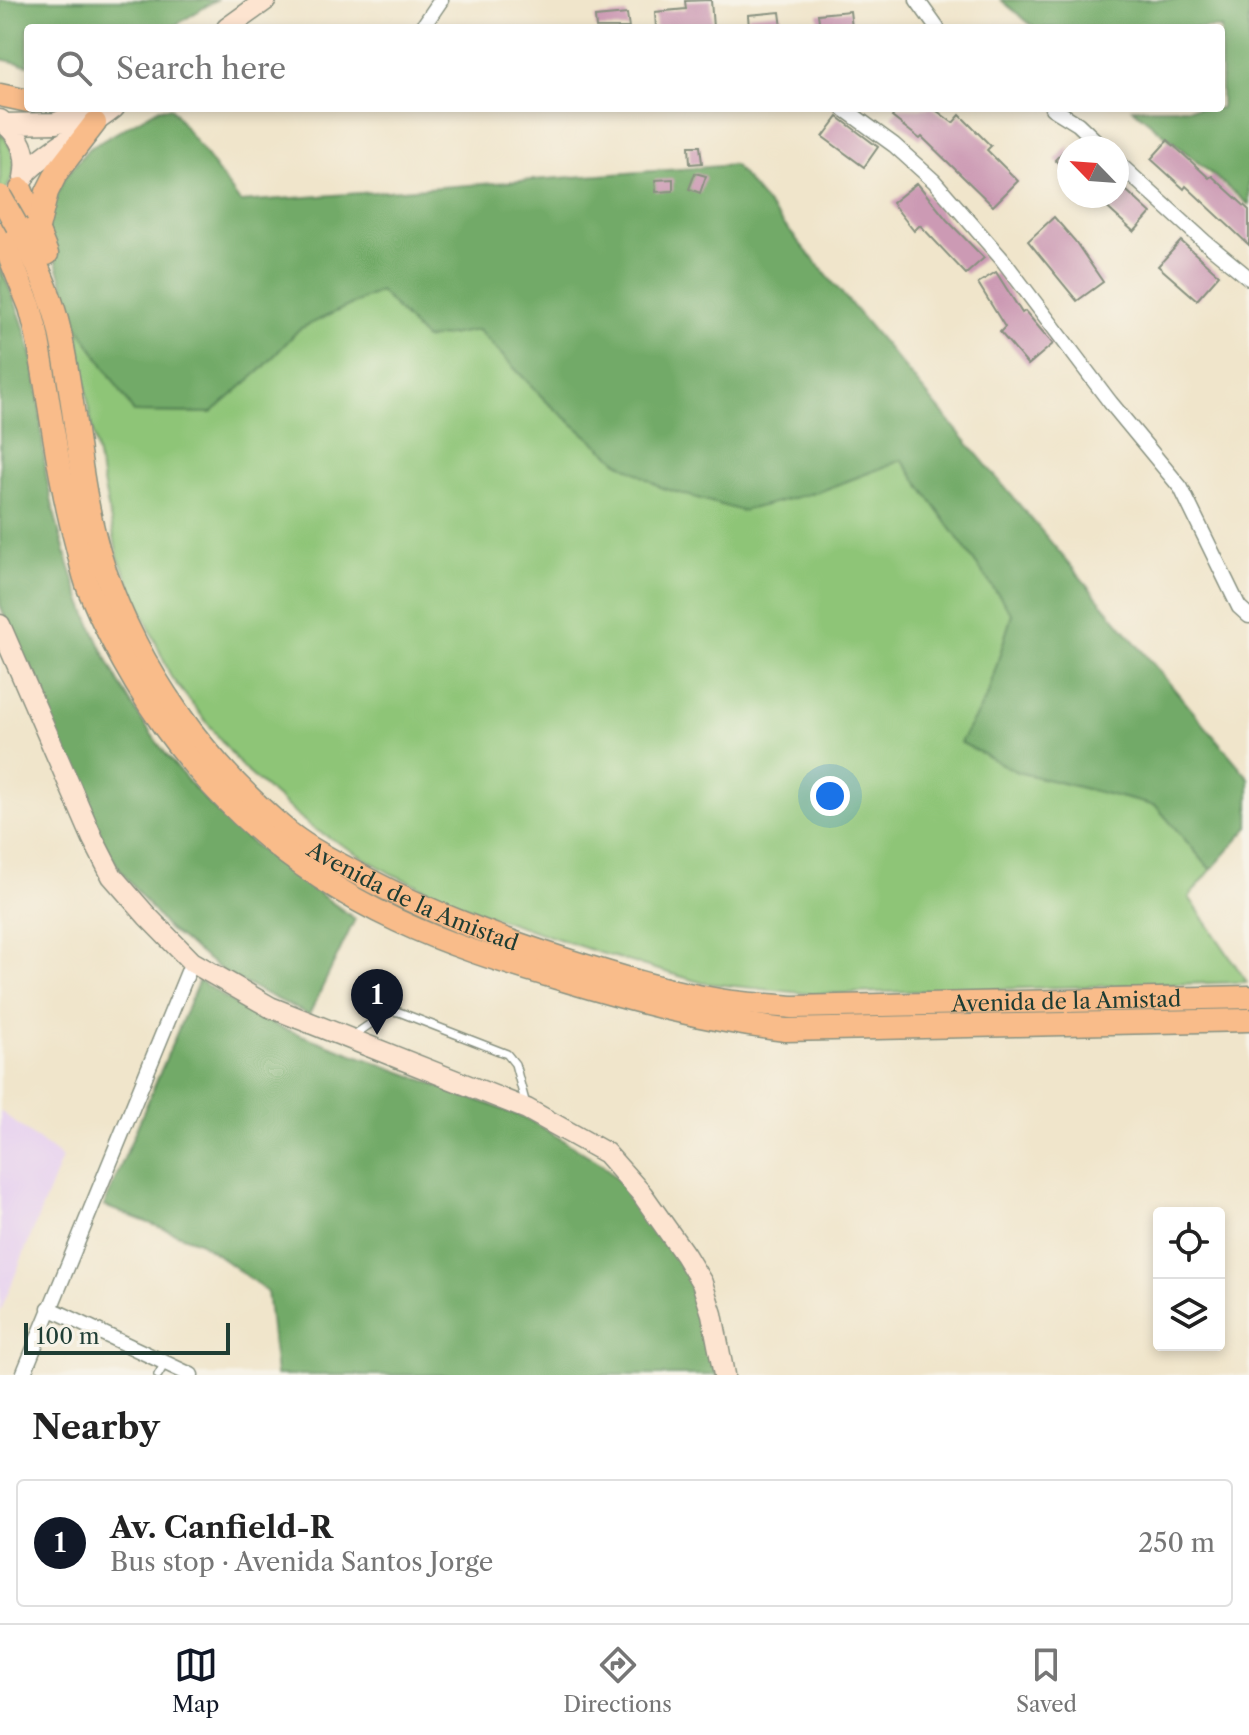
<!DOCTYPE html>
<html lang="en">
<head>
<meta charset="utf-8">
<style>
	body { margin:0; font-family:"Libre Caslon Text",serif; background:#f6f6f6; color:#222 }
	.controls { position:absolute; right:24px; bottom:24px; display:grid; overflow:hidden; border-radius:8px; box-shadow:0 4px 12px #0003 }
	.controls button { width:72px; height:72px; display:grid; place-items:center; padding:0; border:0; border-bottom:2px solid #e0e0e0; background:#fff; color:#222; font:40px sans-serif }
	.compass { position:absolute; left:1057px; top:136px; width:72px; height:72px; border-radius:50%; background:#fff; box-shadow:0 4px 12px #0003; rotate:295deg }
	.scale { position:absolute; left:24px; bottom:20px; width:206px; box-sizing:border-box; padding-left:8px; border:4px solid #1f3d34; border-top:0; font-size:22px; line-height:28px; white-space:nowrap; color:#1f3d34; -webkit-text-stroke:6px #f7f3e8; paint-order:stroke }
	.you { position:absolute; left:830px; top:796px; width:28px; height:28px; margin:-20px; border:6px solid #fff; border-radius:50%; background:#1a73e8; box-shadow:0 0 0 12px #1a73e833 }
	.badge { display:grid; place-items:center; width:52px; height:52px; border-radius:50%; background:#111827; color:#fff; font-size:26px; font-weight:700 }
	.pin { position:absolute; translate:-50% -66px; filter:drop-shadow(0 2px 4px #0008) }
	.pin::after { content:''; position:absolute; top:42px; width:28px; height:24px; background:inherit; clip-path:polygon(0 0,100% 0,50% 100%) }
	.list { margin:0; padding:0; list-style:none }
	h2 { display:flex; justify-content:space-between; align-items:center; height:104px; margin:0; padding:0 32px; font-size:34px }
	h2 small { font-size:26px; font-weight:400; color:#767676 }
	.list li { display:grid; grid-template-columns:52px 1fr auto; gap:24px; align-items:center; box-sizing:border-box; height:128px; margin:0 16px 16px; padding:0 16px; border:2px solid #e0e0e0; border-radius:8px }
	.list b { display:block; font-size:30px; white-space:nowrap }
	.list p { margin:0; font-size:26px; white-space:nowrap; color:#767676 }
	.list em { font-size:26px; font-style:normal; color:#767676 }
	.icon { flex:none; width:44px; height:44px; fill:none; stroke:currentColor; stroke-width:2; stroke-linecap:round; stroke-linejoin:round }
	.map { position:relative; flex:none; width:1249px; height:1375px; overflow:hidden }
	.search { position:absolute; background:#fff; box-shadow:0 4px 12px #0003; left:24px; right:24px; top:24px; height:88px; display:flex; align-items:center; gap:20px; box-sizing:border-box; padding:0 28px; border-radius:8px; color:#767676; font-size:30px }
	.sheet { height:248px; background:#fff }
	nav { display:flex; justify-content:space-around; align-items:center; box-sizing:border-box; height:112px; border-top:2px solid #e0e0e0; background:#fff; font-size:22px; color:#767676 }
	nav a { display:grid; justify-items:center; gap:4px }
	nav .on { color:#111827 }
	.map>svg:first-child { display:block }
</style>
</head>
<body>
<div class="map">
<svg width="1249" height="1375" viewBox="0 0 1249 1375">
	<rect width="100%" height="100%" fill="#f7f3e8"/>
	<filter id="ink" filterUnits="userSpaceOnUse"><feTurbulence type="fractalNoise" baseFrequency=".0125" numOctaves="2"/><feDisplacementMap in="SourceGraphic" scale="16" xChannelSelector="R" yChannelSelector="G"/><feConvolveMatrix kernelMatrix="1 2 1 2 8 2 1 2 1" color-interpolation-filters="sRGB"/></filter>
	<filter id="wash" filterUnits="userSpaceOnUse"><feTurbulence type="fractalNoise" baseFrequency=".006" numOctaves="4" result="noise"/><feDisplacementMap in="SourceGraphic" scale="32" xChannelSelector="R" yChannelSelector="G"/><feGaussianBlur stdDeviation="1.8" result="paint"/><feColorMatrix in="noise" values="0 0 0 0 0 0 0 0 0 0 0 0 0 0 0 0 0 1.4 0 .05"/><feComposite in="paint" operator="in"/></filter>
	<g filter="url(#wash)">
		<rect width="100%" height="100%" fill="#f0e5cb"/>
		<!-- built -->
		<path fill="#e7d2ef" d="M0 1111 62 1158 0 1313Z"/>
		<!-- green -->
		<path fill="#8ec577" stroke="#568156" stroke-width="2" d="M0 132C18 152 19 177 0 197Z
			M380 291 425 339 478 330 546 401 618 462 821 491 902 460 1012 614 987 697 961 742 1018 772 1157 806 1211 870 1189 897 1247 982 813 994 703 983 597 952 482 913 392 874 311 827 243 768 171 677 118 557 91 422 76 323 134 412 211 413 262 369 299 329Z"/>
		<!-- forest -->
		<path fill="#72aa68" stroke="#48744e" stroke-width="2" d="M0 0H216L171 28H28V65L0 59Z
			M1001 0H1249V205L1132 108H1221V28H1035Z
			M160 108H171L240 202 734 165 1249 778V827L1211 870 1156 806 1017 772 960 742 987 697 1012 614 902 460 821 491 742 511 662 488 618 462 546 401 478 330 425 339 380 291 299 329 262 369 211 413 134 412 76 323 46 232 51 206 64 178 88 149Z
			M0 267C16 301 28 333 35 370 42 408 41 448 48 485 75 614 131 733 229 823 268 859 312 888 355 919L309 1015 229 976 167 928 127 879 102 843 5 618 0 604Z
			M199 980 238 1006 277 1026 526 1118 602 1164 636 1198 690 1271 717 1375H276L267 1291 201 1243 104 1206Z"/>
		<g id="blocks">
			<!-- building -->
			<path fill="#cc9ab4" d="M711 0 713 28H656L655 12 686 9 685 1Z
				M850 11 852 28H820L818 14Z
				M780 12 782 28H749L748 15Z
				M627 14 629 28H596L595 17Z
				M899 108H933L953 123 960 115 991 146 987 150 1018 181 993 206 922 137 920 139 892 117Z
				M838 117 878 147 864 167 823 137Z
				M1168 140 1209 178 1212 176 1249 210V245L1186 186 1184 189 1151 159Z
				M1069 145V173L1055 160Z
				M689 146H700L702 163 690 164Z
				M695 173 706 176 700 193 689 189Z
				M673 179V191L656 192 655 180Z
				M1117 182 1151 213 1134 232 1101 202 1106 196H1117Z
				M917 183 947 220 984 258 966 274 920 225 914 231 892 203Z
				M1054 217 1075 241 1103 282 1077 301 1028 241Z
				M1181 241 1219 275 1197 300 1158 266Z
				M996 272 1022 313 1025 311 1053 344 1028 365 1000 332 1005 327 978 283Z"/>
		</g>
	</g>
	<g filter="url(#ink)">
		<use href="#blocks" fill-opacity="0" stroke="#889180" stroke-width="2"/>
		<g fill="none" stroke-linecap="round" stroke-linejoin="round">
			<defs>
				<path id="lane" d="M354 1035 389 1011 399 1012 507 1054 515 1064 526 1105
					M158 1375 165 1363"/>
				<path id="street" d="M917 0 937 28
					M422 28 441 0
					M843 108 894 145 934 181 1002 259 1110 402 1181 488 1239 607 1249 616
					M1052 108 1078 124 1103 148
					M1117 162 1205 242 1249 278
					M49 1308 191 1375
					M23 1375 192 962"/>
				<path id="secondary" d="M227 28 266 0
					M0 120C20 134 29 154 24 178
					M6 124 56 123 92 108
					M25 174C51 146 84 132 114 108
					M0 625 93 839 112 876 147 916 192 962 270 1007 527 1109 606 1153 642 1194 685 1255 702 1283 712 1314 724 1375"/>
				<g id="primary">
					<path d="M0 95 28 101"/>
					<path d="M21 189 47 254"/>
					<path id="s1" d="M17 226C34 257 51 293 59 328 77 408 78 490 104 568 139 671 205 763 288 832 313 852 345 867 373 882 440 917 511 943 583 965 628 979 674 993 720 1000 744 1004 769 1005 793 1007L1249 997"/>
					<path d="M37 232 47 192 57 172 95 123"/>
					<path d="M0 233 30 307 36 330C50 401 57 473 76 543 80 559 83 575 89 590 150 737 252 853 398 921 449 945 503 962 557 978 633 1001 707 1021 786 1030L1249 1020"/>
				</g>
			</defs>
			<!-- lane casing -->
			<use href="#lane" stroke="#889180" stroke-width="10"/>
			<!-- street casing -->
			<use href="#street" stroke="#889180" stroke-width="17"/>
			<!-- secondary casing -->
			<use href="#secondary" stroke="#889180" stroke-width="23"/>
			<!-- primary casing -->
			<use href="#primary" stroke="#889180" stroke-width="25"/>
			<!-- lane -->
			<use href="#lane" stroke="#fff" stroke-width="7"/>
			<!-- street -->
			<use href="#street" stroke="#fff" stroke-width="14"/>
			<!-- secondary -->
			<use href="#secondary" stroke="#fde4d0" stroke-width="20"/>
			<!-- primary -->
			<use href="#primary" stroke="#f9bc8a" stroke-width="22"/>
			<defs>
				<path id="primary-bridge" d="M0 196 17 226"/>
			</defs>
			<!-- primary-bridge casing -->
			<use href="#primary-bridge" stroke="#889180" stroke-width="25" stroke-linecap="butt"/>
			<!-- primary-bridge -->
			<use href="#primary-bridge" stroke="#f9bc8a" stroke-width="22"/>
		</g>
	</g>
	<g text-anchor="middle" stroke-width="6" stroke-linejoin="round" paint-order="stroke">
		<!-- street labels -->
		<g font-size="22" fill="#1f3d34" stroke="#f7f3e8">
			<text dy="8" stroke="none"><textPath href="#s1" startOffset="822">Avenida de la Amistad</textPath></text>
			<text dy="8" stroke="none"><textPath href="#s1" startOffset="1494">Avenida de la Amistad</textPath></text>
		</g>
	</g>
</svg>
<div class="controls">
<button><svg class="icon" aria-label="locate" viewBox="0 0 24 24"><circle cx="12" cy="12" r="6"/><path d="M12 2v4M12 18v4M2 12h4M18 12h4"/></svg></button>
<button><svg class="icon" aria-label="layers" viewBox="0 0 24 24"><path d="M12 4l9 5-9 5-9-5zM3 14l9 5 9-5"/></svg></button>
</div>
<svg class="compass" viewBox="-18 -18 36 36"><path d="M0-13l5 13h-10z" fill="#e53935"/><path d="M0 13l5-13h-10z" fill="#767676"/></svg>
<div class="scale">100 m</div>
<div class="you"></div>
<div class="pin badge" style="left:377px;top:1035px">1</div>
<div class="search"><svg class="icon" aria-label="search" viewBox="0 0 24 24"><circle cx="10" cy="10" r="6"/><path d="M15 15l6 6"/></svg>Search here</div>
</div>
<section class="sheet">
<h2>Nearby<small></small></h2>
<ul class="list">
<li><span class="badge">1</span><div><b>Av. Canfield-R</b><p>Bus stop · Avenida Santos Jorge</p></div><em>250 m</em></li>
</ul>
</section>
<nav>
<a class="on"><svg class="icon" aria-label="map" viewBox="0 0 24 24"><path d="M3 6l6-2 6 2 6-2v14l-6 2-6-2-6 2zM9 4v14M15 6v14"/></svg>Map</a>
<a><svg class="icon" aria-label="directions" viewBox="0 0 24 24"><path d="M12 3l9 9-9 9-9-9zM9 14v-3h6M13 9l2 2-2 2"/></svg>Directions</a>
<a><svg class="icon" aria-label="saved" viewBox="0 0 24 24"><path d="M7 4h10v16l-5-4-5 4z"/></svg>Saved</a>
</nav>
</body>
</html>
